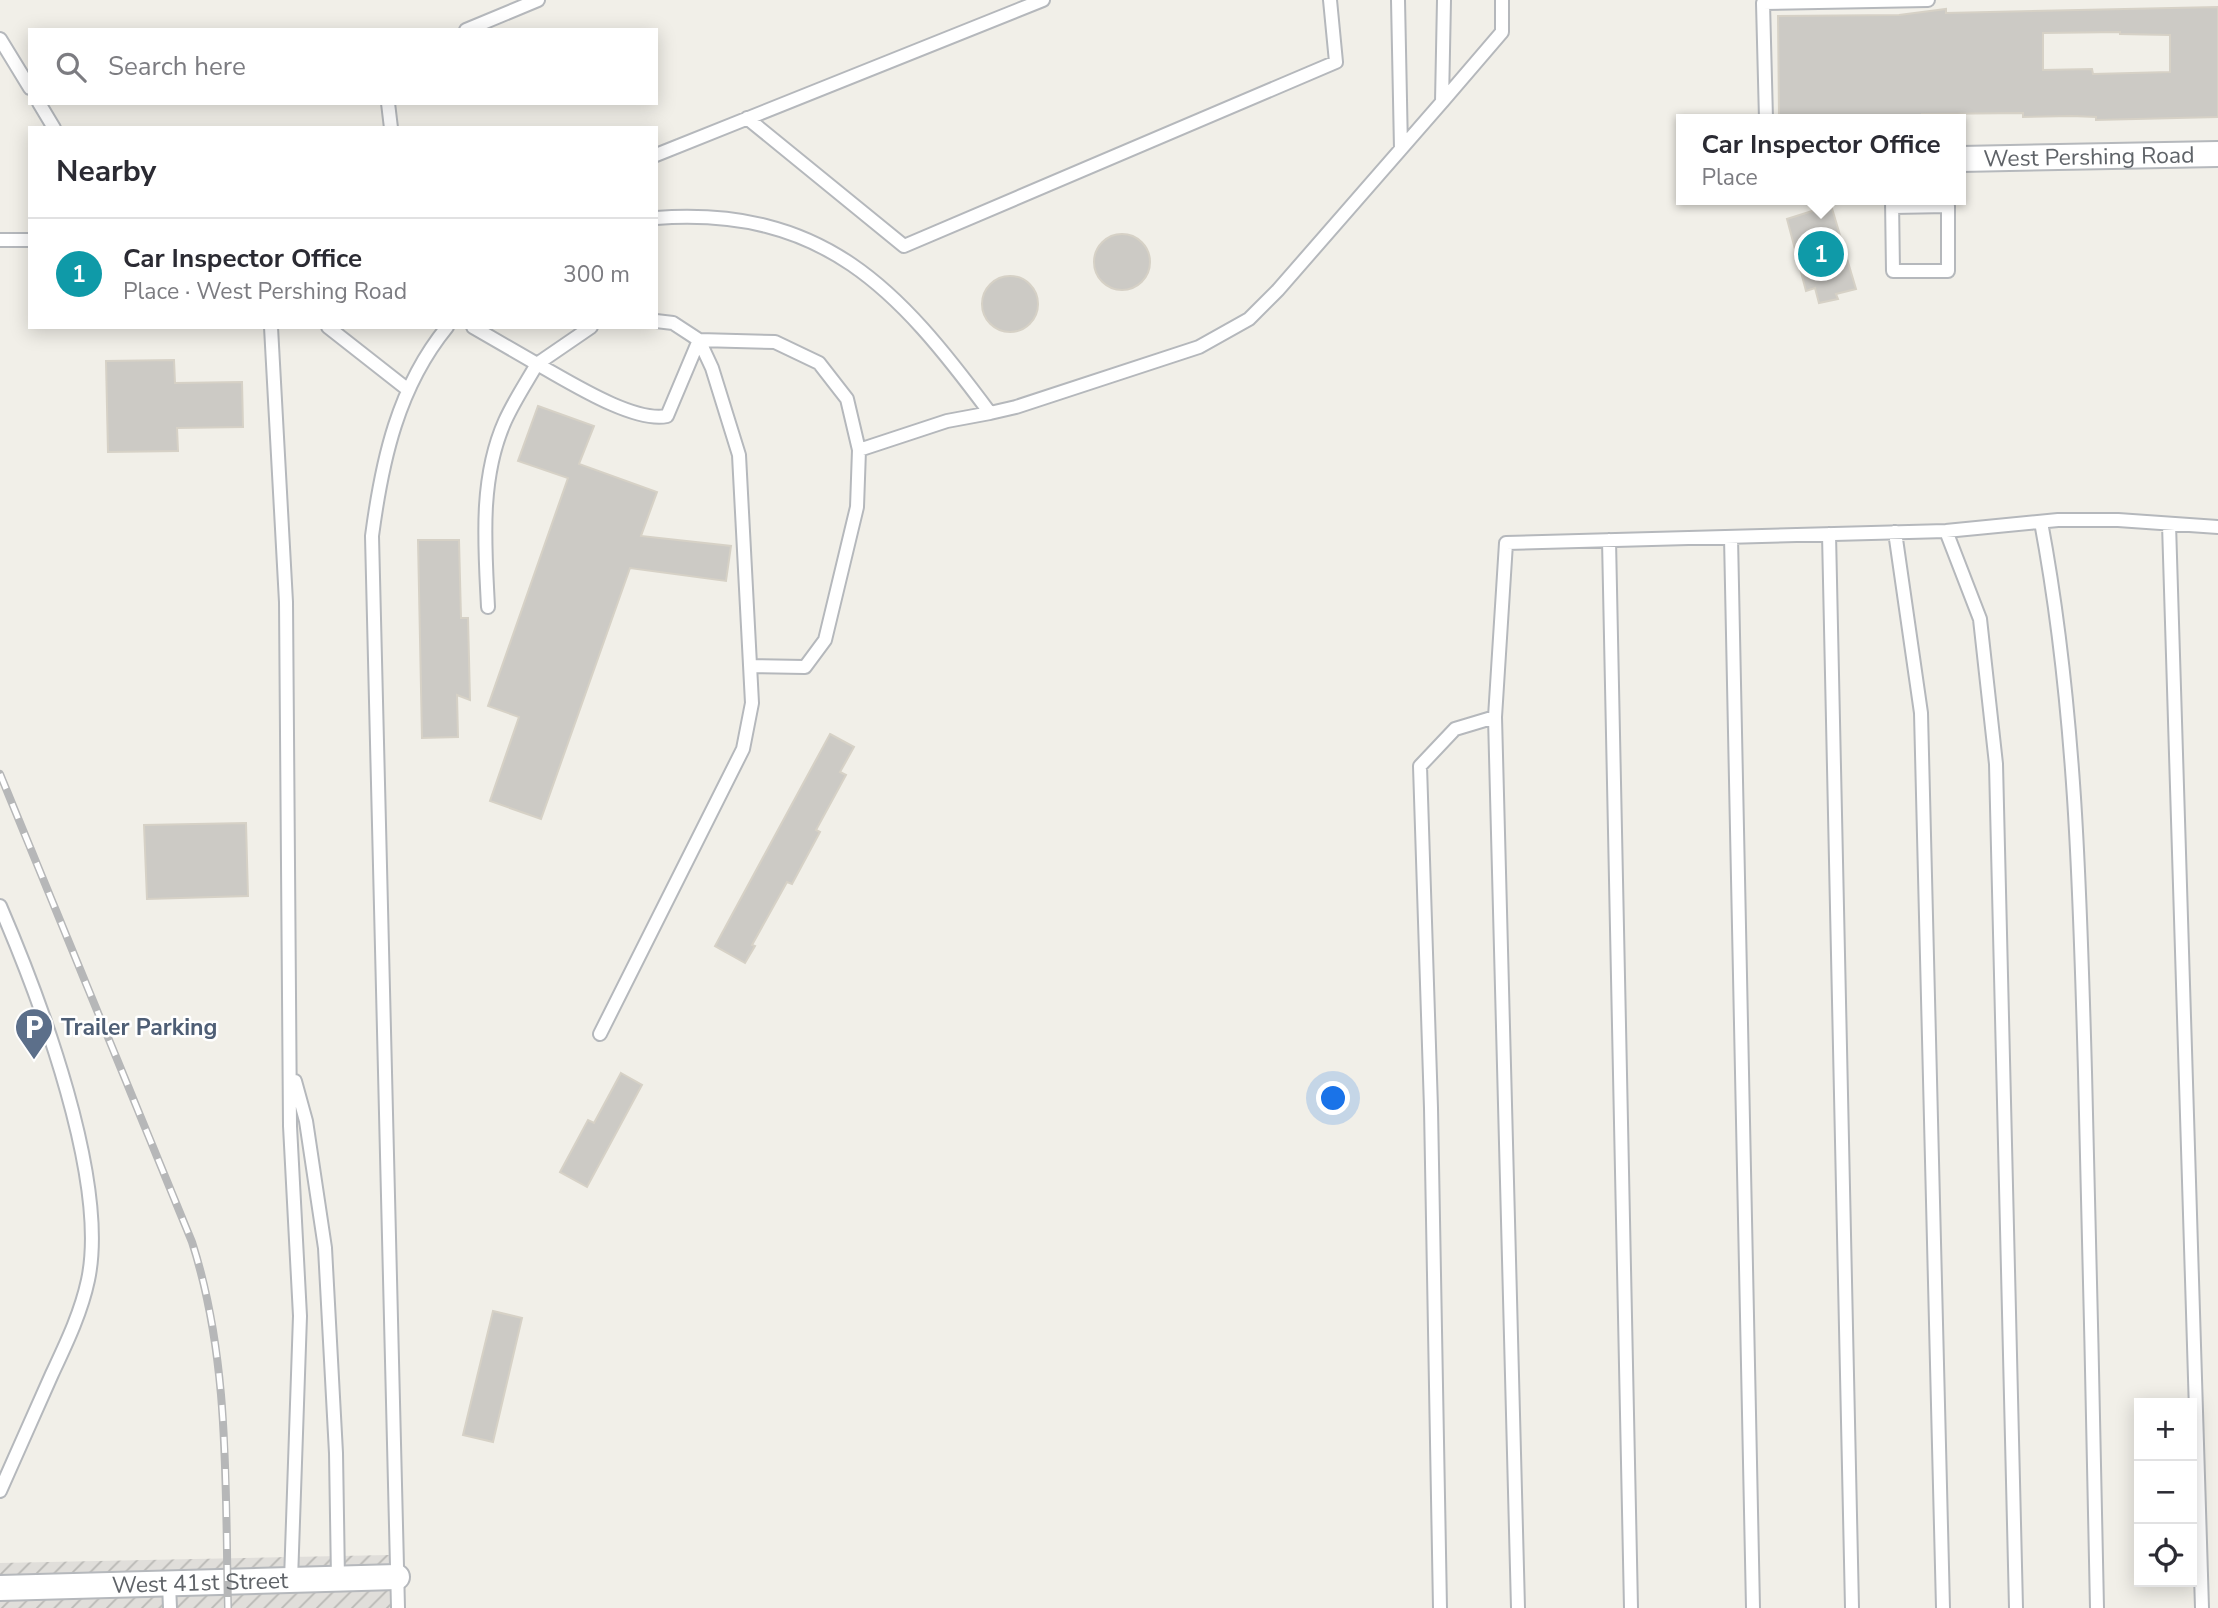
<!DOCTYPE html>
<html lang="en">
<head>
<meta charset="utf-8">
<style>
	body { margin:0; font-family:"Nunito Sans",sans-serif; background:#f2f2f3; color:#2b2b33 }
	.controls { position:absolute; right:21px; bottom:21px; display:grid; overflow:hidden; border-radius:0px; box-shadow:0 4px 18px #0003 }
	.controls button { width:63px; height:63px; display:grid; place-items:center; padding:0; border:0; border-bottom:2px solid #e1e1e2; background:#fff; color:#2b2b33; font:35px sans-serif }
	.you { position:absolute; left:1334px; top:1099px; width:24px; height:24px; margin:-18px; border:5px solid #fff; border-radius:50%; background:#1a73e8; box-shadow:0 0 0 10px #1a73e833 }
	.badge { display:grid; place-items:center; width:46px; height:46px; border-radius:50%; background:#d93025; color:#fff; font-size:23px; font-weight:700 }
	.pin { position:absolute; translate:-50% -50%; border:4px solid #fff; box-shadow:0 2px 7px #0006 }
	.popup { position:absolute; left:1676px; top:114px; width:290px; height:91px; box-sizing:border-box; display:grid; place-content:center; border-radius:0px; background:#fff; filter:drop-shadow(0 2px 5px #0005); font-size:23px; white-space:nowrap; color:#7c7c81 }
	.popup b { font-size:26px; color:#2b2b33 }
	.popup::after { content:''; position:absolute; left:50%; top:100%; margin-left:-14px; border:14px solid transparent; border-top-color:#fff }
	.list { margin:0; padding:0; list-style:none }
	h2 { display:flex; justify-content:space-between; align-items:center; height:91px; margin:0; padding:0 28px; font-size:30px }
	h2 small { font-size:23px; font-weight:400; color:#7c7c81 }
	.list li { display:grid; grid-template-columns:46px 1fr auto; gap:21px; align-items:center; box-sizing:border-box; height:112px; padding:0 28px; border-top:2px solid #e1e1e2 }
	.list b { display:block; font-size:26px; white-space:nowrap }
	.list p { margin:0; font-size:23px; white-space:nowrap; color:#7c7c81 }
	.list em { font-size:23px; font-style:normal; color:#7c7c81 }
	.icon { flex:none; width:38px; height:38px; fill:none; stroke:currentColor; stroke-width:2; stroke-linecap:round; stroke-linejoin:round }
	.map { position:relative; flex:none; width:2218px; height:1608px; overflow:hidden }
	.search { position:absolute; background:#fff; box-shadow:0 4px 18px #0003; left:28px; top:28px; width:630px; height:77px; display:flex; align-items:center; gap:18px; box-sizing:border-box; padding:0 24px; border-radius:0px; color:#7c7c81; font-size:26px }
	.panel { position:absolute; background:#fff; box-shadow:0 4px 18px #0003; left:28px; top:126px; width:630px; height:203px; border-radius:0px }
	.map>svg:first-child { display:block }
</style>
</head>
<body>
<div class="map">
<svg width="2218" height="1608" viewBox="0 0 2218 1608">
	<defs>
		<pattern id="industrial-furrows" width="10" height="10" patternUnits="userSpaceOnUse" patternTransform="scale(1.75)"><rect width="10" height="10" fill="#e0deda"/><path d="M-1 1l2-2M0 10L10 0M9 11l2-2" fill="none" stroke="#b9b8b5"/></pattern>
	</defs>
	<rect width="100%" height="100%" fill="#f1efe8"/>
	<!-- industrial -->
	<path fill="url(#industrial-furrows)" d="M389 1555 390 1608H0V1563Z"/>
	<!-- building -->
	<path fill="#cccac5" stroke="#d6d1c6" stroke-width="2" fill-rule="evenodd" d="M2218 7V117L2096 120V117L2072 116 2023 117V113L1922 114V118L1901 119V115L1779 116 1778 16 1899 15 1946 9V13ZM2120 32V34L2170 35V72L2093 74 2092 69 2043 70V33Z
		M1831 205 1856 289 1836 294 1838 299 1819 303 1815 288 1806 291 1787 219Z
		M1094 262a28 28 0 1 1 56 0a28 28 0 1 1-56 0Z
		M982 304a28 28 0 1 1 56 0a28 28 0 1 1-56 0Z
		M174 360 175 383 242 382 243 427 177 428 178 451 108 452 106 361Z
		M538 406 594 426 579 464 657 492 641 536 731 546 726 581 630 568 541 819 490 801 519 717 488 706 568 478 518 461Z
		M418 540H459L461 618H468L470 700 457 695 458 737 422 738Z
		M830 734 854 747 840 772 846 775 816 830 820 832 792 884 787 882 752 945 755 946 745 963 715 946Z
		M246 823 248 896 147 899 144 825Z
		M621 1073 642 1085 587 1187 560 1172 588 1120 594 1123Z
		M493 1311 522 1318 493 1442 463 1435Z"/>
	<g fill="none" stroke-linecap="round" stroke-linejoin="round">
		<defs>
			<path id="lane" d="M1398 0 1401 149
				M466 30 538 0
				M0 39 30 88
				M1442 102 1502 32V0
				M39 103 54 128
				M388 103 391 128
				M747 118 904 246 1336 62 1330 0
				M1766 119 1763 3 1928 0
				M656 155 1043 0
				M1892 200 1893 271H1948V206L1892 207
				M656 218C824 206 898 289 990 413L1016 407 1199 347 1249 319 1278 290 1442 102 1444 0
				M0 240H30
				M271 327 286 602 290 1126 300 1316 291 1580
				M328 327 407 389
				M473 327 537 364 591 327
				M859 450 947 421 990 413
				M2041 522C2075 703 2080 888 2085 1072 2090 1251 2093 1429 2097 1608
				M2169 524 2202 1608
				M1946 531 1980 619 1996 764 2016 1608
				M1895 532 1921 713 1943 1608
				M1829 534 1852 1608
				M1731 537 1753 1608
				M1609 540 1631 1608
				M488 607C485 546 479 479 505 421 514 401 526 383 537 364 568 381 633 423 667 416L699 340 775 342 819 363 847 399 859 450 857 507 825 640 805 667 751 666
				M0 906C40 999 109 1181 88 1280 81 1313 66 1344 52 1374 35 1413 17 1452 0 1491
				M600 1034 743 749 752 703 739 455 712 368 699 340 673 323 656 321
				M295 1081 306 1121 325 1248 336 1453 338 1579
				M169 1584 170 1608
				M398 1608 372 536C382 460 398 387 447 327
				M1440 1608 1431 1108 1420 766 1455 729 1495 717
				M1518 1608 1495 717 1506 543 1946 531 2058 520H2118L2218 527"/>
			<g id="street">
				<path id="s1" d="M1961 159 2218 154"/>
				<path id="s2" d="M0 1588 397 1577"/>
			</g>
		</defs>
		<!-- lane casing -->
		<use href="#lane" stroke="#b5b8bc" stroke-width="16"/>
		<!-- street casing -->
		<use href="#street" stroke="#b5b8bc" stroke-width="28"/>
		<!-- lane -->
		<use href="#lane" stroke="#fff" stroke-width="12"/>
		<!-- street -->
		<use href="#street" stroke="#fff" stroke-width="24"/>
		<defs>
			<path id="rail" d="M0 774 192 1242C230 1360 225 1485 228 1608"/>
		</defs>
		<!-- rail casing -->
		<use href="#rail" stroke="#b6b7b8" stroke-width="8"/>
		<!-- rail -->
		<use href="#rail" stroke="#fff" stroke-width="5" stroke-dasharray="16" stroke-linecap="butt"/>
	</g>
	<!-- icons -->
	<defs>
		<symbol id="parking-pin" viewBox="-11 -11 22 30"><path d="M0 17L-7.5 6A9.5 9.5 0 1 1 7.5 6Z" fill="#5c6f8a" stroke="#fff"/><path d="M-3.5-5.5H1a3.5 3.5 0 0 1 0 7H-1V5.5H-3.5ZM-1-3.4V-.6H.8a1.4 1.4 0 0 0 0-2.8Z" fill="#fff"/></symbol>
	</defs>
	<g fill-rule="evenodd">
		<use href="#parking-pin" x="12" y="1005" width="44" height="60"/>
	</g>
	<g text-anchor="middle" stroke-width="5" stroke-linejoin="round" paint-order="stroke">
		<!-- street labels -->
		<g font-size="23" fill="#5f6368" stroke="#fff">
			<text dy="8" stroke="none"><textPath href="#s1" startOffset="128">West Pershing Road</textPath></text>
			<text dy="8" stroke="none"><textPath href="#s2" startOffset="200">West 41st Street</textPath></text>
		</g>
		<!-- service labels -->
		<g font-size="23" font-weight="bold" fill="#4e5e75" stroke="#fff" text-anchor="start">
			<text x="61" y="1035">Trailer Parking</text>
		</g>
	</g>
</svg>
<div class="controls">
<button>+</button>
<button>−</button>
<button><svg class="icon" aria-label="locate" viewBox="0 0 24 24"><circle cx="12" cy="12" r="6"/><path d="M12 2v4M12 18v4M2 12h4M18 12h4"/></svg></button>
</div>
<div class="you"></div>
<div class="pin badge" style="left:1821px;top:254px;background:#0f9aa8">1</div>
<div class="popup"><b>Car Inspector Office</b>Place</div>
<div class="search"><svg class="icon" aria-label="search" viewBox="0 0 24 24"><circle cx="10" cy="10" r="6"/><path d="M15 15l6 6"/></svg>Search here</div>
<section class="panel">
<h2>Nearby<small></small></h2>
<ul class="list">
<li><span class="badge" style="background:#0f9aa8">1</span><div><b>Car Inspector Office</b><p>Place · West Pershing Road</p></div><em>300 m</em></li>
</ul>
</section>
</div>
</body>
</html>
